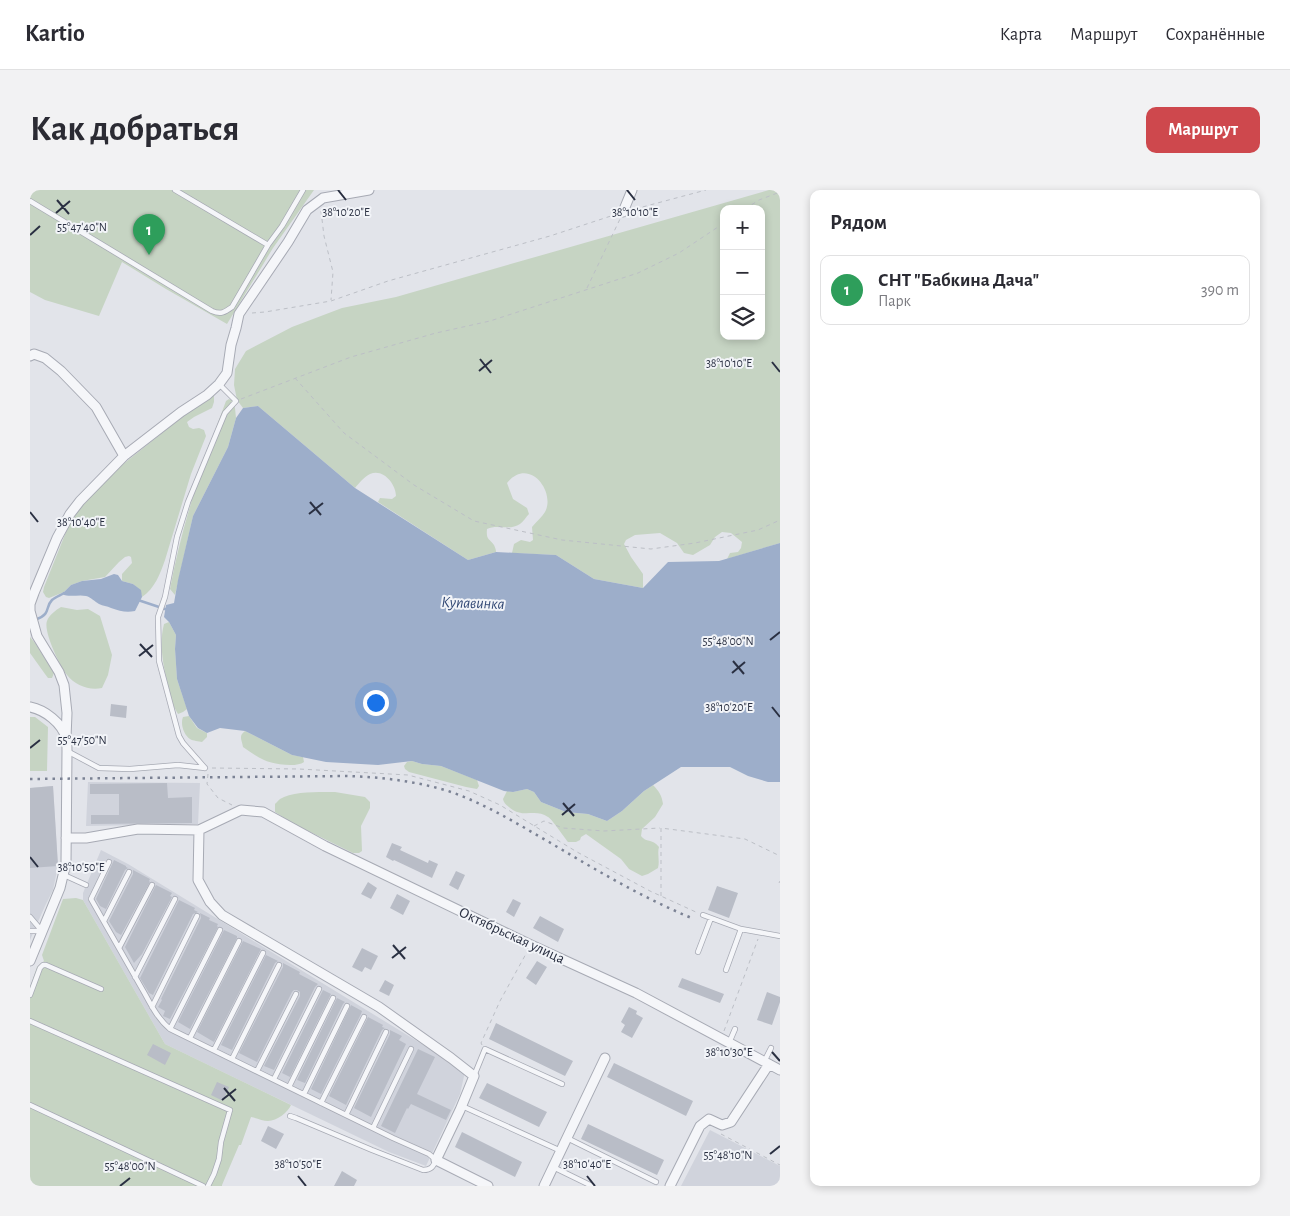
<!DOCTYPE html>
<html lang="ru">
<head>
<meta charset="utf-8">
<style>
	body { margin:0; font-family:"Alegreya Sans",sans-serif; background:#f2f2f3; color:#2b2b33 }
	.controls { position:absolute; right:15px; top:15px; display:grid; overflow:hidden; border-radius:10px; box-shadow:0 2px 8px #0003 }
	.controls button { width:45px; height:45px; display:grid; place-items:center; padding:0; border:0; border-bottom:1px solid #e1e1e2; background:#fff; color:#2b2b33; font:25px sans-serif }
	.you { position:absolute; left:345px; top:512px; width:18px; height:18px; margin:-12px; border:4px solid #fff; border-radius:50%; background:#1a73e8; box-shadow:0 0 0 8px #1a73e833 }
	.badge { display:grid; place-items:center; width:32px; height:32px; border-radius:50%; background:#ce484d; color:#fff; font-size:16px; font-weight:700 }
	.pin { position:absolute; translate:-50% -41px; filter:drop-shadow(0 1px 2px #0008) }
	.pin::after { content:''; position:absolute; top:26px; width:18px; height:15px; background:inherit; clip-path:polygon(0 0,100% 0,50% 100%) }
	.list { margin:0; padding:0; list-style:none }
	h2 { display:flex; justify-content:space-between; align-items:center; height:65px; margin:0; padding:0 20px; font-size:21px }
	h2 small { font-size:16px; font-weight:400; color:#7c7c81 }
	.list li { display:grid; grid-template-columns:32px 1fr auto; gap:15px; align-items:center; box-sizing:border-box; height:70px; margin:0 10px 10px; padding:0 10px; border:1px solid #e1e1e2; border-radius:10px }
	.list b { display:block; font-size:19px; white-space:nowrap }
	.list p { margin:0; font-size:16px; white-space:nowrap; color:#7c7c81 }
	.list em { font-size:16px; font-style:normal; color:#7c7c81 }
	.icon { flex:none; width:28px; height:28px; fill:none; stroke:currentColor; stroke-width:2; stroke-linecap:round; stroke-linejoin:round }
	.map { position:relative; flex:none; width:750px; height:996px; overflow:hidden; border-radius:10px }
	header { display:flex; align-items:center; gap:30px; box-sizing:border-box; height:70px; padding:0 25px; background:#fff; border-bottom:1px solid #e1e1e2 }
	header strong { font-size:24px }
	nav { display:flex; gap:28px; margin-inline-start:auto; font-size:18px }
	.intro { display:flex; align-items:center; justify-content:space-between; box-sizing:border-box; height:120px; padding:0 30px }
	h1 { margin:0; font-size:35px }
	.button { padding:12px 22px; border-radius:10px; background:#ce484d; color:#fff; font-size:18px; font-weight:700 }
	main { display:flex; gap:30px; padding:0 30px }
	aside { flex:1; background:#fff; border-radius:10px; box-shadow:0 2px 8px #0003 }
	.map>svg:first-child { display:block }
</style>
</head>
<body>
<header>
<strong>Kartio</strong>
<nav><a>Карта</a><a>Маршрут</a><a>Сохранённые</a></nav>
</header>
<div class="intro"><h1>Как добраться</h1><a class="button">Маршрут</a></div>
<main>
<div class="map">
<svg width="750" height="996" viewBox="0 0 750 996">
	<rect width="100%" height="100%" fill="#e2e4ea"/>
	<!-- built -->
	<path fill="#d0d3dc" d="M58 592 170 593 168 634 56 636Z
		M23 596 28 676 23 700 15 716 0 750V598Z
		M71 660 98 674 400 859 435 882 430 904 396 976 359 962 135 854 53 710V703Z
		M680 940 750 976V996H651Z"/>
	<!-- green -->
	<path fill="#c6d4c3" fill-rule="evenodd" d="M0 0H284L243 58 197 134 136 99 92 72 69 126 15 110 0 102Z
		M739 0H750V353L697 369 700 363 708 362 711 358 712 352 701 343 692 342 685 347 680 355 663 365 654 363 647 353 630 343 605 345 596 350 594 354 601 367 613 384V398L564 389 526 365 482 363 484 354 491 350 500 352 503 350 502 337C506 332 512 327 515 322 526 302 499 266 477 293L483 309 497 318 499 324C496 327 493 332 490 334 480 341 467 334 457 339 456 350 459 348 464 355 465 357 466 360 466 362L438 370 348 312 350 308 362 309 366 306C366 294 353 278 340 284 334 287 329 293 325 298L228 216 213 218 207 210 204 195 205 179 216 161 262 137 312 118 366 107ZM694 19H731V146H694Z
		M181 204 184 206V212L182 218 164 227 157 232 159 237 163 239 169 238 174 240 176 246 161 284 135 370C130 384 125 398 112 407L110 400 103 394 92 391V384L102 373 101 367 99 366 95 367 89 372 75 387 52 391 41 395 34 402 19 408 16 407 13 402 14 397 38 337 55 310 82 283Z
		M199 209 203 211 205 218 206 228 198 257 163 326 145 405 140 399C152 334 173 272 196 211Z
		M31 417 47 420 58 419 70 426 82 465 78 485 72 498C59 501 45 495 37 485 30 477 13 441 17 431 19 425 26 420 31 417Z
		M139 432 146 445 145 459 147 489 157 519 153 522 148 524 144 517C137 491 127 461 134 434Z
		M0 447 5 453 24 483 22 488H18L15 484 0 463Z
		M159 526 167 538 177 543V547L172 552C169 551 163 551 160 549 154 545 150 534 153 527Z
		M0 527H5L18 537 17 581H0Z
		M215 541 262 565 273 567 274 572C266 578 243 574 234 570 227 567 220 562 213 557 212 550 208 546 215 541Z
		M382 571 392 574 411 576 447 590 449 596 447 599 436 597 379 582 375 579 374 576 377 572Z
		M623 595C629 601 632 606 633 614L625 627 612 639 611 646C616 653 622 648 629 657 627 664 630 670 628 678L618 684 612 686 599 679 591 669 556 644 551 647 550 650 546 652H538C534 647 522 629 518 627 505 618 494 629 480 618 477 615 474 614 473 609L477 601 483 602 497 599 504 602 511 612 536 622 558 624 577 631 592 621 614 601Z
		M305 602 335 607 340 612V618L331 636 332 661 329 663H323L264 634 245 622V614C245 614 250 609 250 609 262 601 291 602 305 602Z
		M46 708 53 710 135 854 261 915C258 922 247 931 238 931 233 931 227 928 221 927L211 955H209L192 995V996H0V797L7 777 14 771 12 765 33 709Z"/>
	<!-- water -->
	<path fill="#9daeca" d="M228 216 325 298 438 370 466 362 526 365 564 389 613 398 638 372 689 371 750 353V592H738L718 586 700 577H651L614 601 592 621 577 631 558 624 536 622 511 612 504 602 497 599 483 602 474 601 411 576 392 574 382 571 348 575 296 572 262 565 215 541 190 538 177 543 168 538 159 526 147 489 145 459 146 445 139 432 134 427 136 415 144 413 148 390 163 326 198 257 206 228 213 218Z
		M84 384 88 385 92 391 103 394 111 400 112 407 105 421C96 423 90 421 81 418 77 416 73 416 69 414 65 412 61 407 56 406 48 404 40 408 32 404L41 395 52 391 71 389Z"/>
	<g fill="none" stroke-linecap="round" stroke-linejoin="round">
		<!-- stream -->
		<path stroke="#9daeca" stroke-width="2.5" d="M108 410 135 419
			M7 429C21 424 15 417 22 410 25 407 31 405 34 403"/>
	</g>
	<!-- building -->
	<path fill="#b9bdc7" d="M81 514 97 516 96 528 80 526Z
		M137 593 138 608 162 607V633L61 634V625H89V604H60V594Z
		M23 596 28 676 0 678V598Z
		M362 653 372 657 370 660 398 673 399 670 408 674 402 688 364 670 363 671 356 667Z
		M84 670 96 676V677L98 678 95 680 76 719 70 716 66 709Z
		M103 680 120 689 119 691 120 692 91 745 86 742 79 731 103 684Z
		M426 681 435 685 428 700 419 695Z
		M338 692 347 698 341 709 331 704Z
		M126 695 142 703 140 706 142 707 112 764 104 773 95 757Z
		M687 696 708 703 699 728 678 720Z
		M367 704 380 711 373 725 360 718Z
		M483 709 491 713 484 727 476 722Z
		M149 710 165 718 164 720 168 722 163 724 123 805 119 803 110 788Z
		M170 723 180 728 179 730 188 734 187 736 188 737 140 829 133 826 135 821 128 817 132 810 131 809 171 728Z
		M510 726 534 739 528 752 503 738Z
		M194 740 207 746V748L160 839 148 832Z
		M213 751 231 759 184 852 167 842Z
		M332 758 348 766 341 780 335 777 332 782 322 777Z
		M236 765 248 771 245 773 202 860 191 855Z
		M507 771 517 777 506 795 496 788Z
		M253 773 270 782 269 784 288 794 285 797 244 880 234 876 270 806V802L267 800H264L262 802 227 872 209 863 253 777Z
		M652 788 694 804 690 813 648 797Z
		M355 790 364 795 359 806 349 801Z
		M293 800 301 804 260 887 252 883Z
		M737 802 750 807V812L742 835 727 830Z
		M307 808 315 812 313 814 275 893 267 890Z
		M321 815 332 821 331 824 291 904 281 899Z
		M599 817 607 821 606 824 613 828 602 848 591 842 595 835 591 832Z
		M338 827 353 835 352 837 355 838 352 840 316 915 299 906Z
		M466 833 543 871 535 886 459 849Z
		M360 840 372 846 369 850 376 854 341 927 324 918 360 844Z
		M123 854 141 863 135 875 117 865Z
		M388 859 405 867 387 904 421 920 416 930 381 914 378 919 377 918 365 943 351 936Z
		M584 873 663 911 656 926 577 887Z
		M187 892 199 897 193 911 181 905Z
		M457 893 517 922 509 937 449 908Z
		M558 934 634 970 627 985 551 949Z
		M238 936 254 944 246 959 231 951Z
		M432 942 492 972 485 987 425 957Z
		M312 981 327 990 324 996H304Z"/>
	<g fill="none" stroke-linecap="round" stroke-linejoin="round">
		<defs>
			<path id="service" d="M145 0 238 55
				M0 11 182 121C191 125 195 122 202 117L238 55 252 36 273 0
				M37 561 69 578 100 579 148 575 175 578
				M175 578 153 553 149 546 129 471 128 427 135 407 147 347 158 312 195 223 206 211 189 194
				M79 672 61 709 115 804C122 817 129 830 140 839L363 948 399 964 406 970C403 977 401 980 393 980L342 960 266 928 260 926
				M34 685 56 695
				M673 725 711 739 750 746
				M0 727 12 741
				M74 731 99 682
				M0 741H12
				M89 758 122 695
				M668 762 681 728
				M696 780 711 739
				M105 787 145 709
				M0 805 10 778 13 775H16L71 799
				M122 817 167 726
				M0 831 200 920 191 952 189 969 184 984 178 996
				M140 839 190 740
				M160 848 209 751
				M699 853 705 839
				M184 860 233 763
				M202 869 249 775
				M734 872 741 858
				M227 881 266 804
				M444 886 455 859 532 894
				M244 889 289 799
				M259 897 303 808
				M274 904 317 816
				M291 913 334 827
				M0 915 173 996
				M432 916 531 961
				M316 925 356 842
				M343 938 381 859
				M537 948 626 992
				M523 977 562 996"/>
			<path id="minor" d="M593 22 602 0
				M0 166 4 164 15 168 31 181 66 217 94 266
				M0 517C15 520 32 533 36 548 37 552 37 557 37 561L36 673 30 698 0 771
				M36 548 37 523 34 495 29 482 7 446 0 421V414L4 403 27 348 40 324 50 311 94 266 151 222 177 205 189 194 197 183 201 155 206 138 209 124 258 52 277 20 293 8 339 0
				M36 648H56L108 639 169 640
				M458 996 406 970 430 920 444 886 421 868 349 817 192 725 180 712 168 690 169 640 211 620 233 622 295 656 501 755 606 803 750 880
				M514 996 575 868
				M640 996 670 936 679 929 692 935 701 932 739 874"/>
		</defs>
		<!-- service casing -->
		<use href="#service" stroke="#a7aab4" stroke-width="6"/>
		<!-- minor casing -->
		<use href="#minor" stroke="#a7aab4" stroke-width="11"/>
		<!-- path -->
		<path stroke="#bcbfc6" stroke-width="1" stroke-dasharray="4 4" stroke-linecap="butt" d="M605 19 676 0
			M715 19 729 10 750 2
			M291 21 294 46 303 82 301 110
			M557 98 590 29
			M222 123 235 122 301 111 358 91 520 46 584 25
			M265 188 314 243 384 295 444 331 532 350 621 359 665 353 728 340 750 330
			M211 209 321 167 406 143 460 131 608 83 649 63 694 33
			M182 578 269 579 378 585 439 601 470 615 547 662 620 701 668 723
			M178 584 177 594 188 608 202 615
			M504 636 514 631 533 638 574 641 630 638
			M749 693 750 691
			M631 706V638L715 649 750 666
			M694 841 728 749
			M452 855 451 853 470 811 497 762
			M691 944 750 975"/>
		<!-- service -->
		<use href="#service" stroke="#f5f6f9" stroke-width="4.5"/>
		<!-- minor -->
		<use href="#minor" stroke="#f5f6f9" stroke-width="9"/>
		<!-- rail -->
		<path stroke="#7b8294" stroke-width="2.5" stroke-dasharray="2.5 5" stroke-linecap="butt" d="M0 589 317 586C351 587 385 591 418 601 454 613 486 633 519 652 566 680 613 708 664 729"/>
	</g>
	<!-- ticks -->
	<path fill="none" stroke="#2a3042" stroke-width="2" d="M308 0 316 10M597 0 605 10M27 10 39 24M26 23 40 11M0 45 10 36M450 169 461 183M742 172 750 182M449 181 462 170M280 312 291 325M0 322 8 332M279 324 293 313M740 450 750 442M110 454 122 467M109 466 123 455M703 471 714 484M702 483 715 472M742 517 750 527M0 558 10 550M533 613 544 626M532 625 545 614M0 667 8 677M363 755 375 769M362 768 376 757M742 862 750 871M194 898 205 911M192 910 206 899M740 964 750 956M268 986 276 996M557 986 565 996M90 996 100 988"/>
	<g text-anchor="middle" stroke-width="4" stroke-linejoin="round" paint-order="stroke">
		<!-- street labels -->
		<g font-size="15" fill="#2a3042" stroke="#f2f4f8">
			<text transform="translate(482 745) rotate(25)" y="5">Октябрьская улица</text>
		</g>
		<!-- water labels -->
		<g font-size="16" font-style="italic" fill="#344a76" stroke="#f2f4f8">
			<text transform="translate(443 412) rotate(2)" y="6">Купавинка</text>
		</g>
	</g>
	<g font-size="12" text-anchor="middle" fill="#2a3042" stroke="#f2f4f8" stroke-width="4" stroke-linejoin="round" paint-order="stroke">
		<text x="316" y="26">38°10'20"E</text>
		<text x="605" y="26">38°10'10"E</text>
		<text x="52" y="41">55°47'40"N</text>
		<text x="699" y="177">38°10'10"E</text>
		<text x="51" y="336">38°10'40"E</text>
		<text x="698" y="455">55°48'00"N</text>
		<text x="699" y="521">38°10'20"E</text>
		<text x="52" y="554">55°47'50"N</text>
		<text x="51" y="681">38°10'50"E</text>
		<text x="699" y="866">38°10'30"E</text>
		<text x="698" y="969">55°48'10"N</text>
		<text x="268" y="978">38°10'50"E</text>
		<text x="557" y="978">38°10'40"E</text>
		<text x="100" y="980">55°48'00"N</text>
	</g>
</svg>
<div class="controls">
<button>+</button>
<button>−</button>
<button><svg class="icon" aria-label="layers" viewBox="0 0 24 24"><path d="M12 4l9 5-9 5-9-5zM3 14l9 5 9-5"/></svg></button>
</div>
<div class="you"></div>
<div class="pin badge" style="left:119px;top:65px;background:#2e9e5b">1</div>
</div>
<aside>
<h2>Рядом<small></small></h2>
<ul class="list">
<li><span class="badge" style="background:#2e9e5b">1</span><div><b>СНТ &quot;Бабкина Дача&quot;</b><p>Парк</p></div><em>390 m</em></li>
</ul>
</aside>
</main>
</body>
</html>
